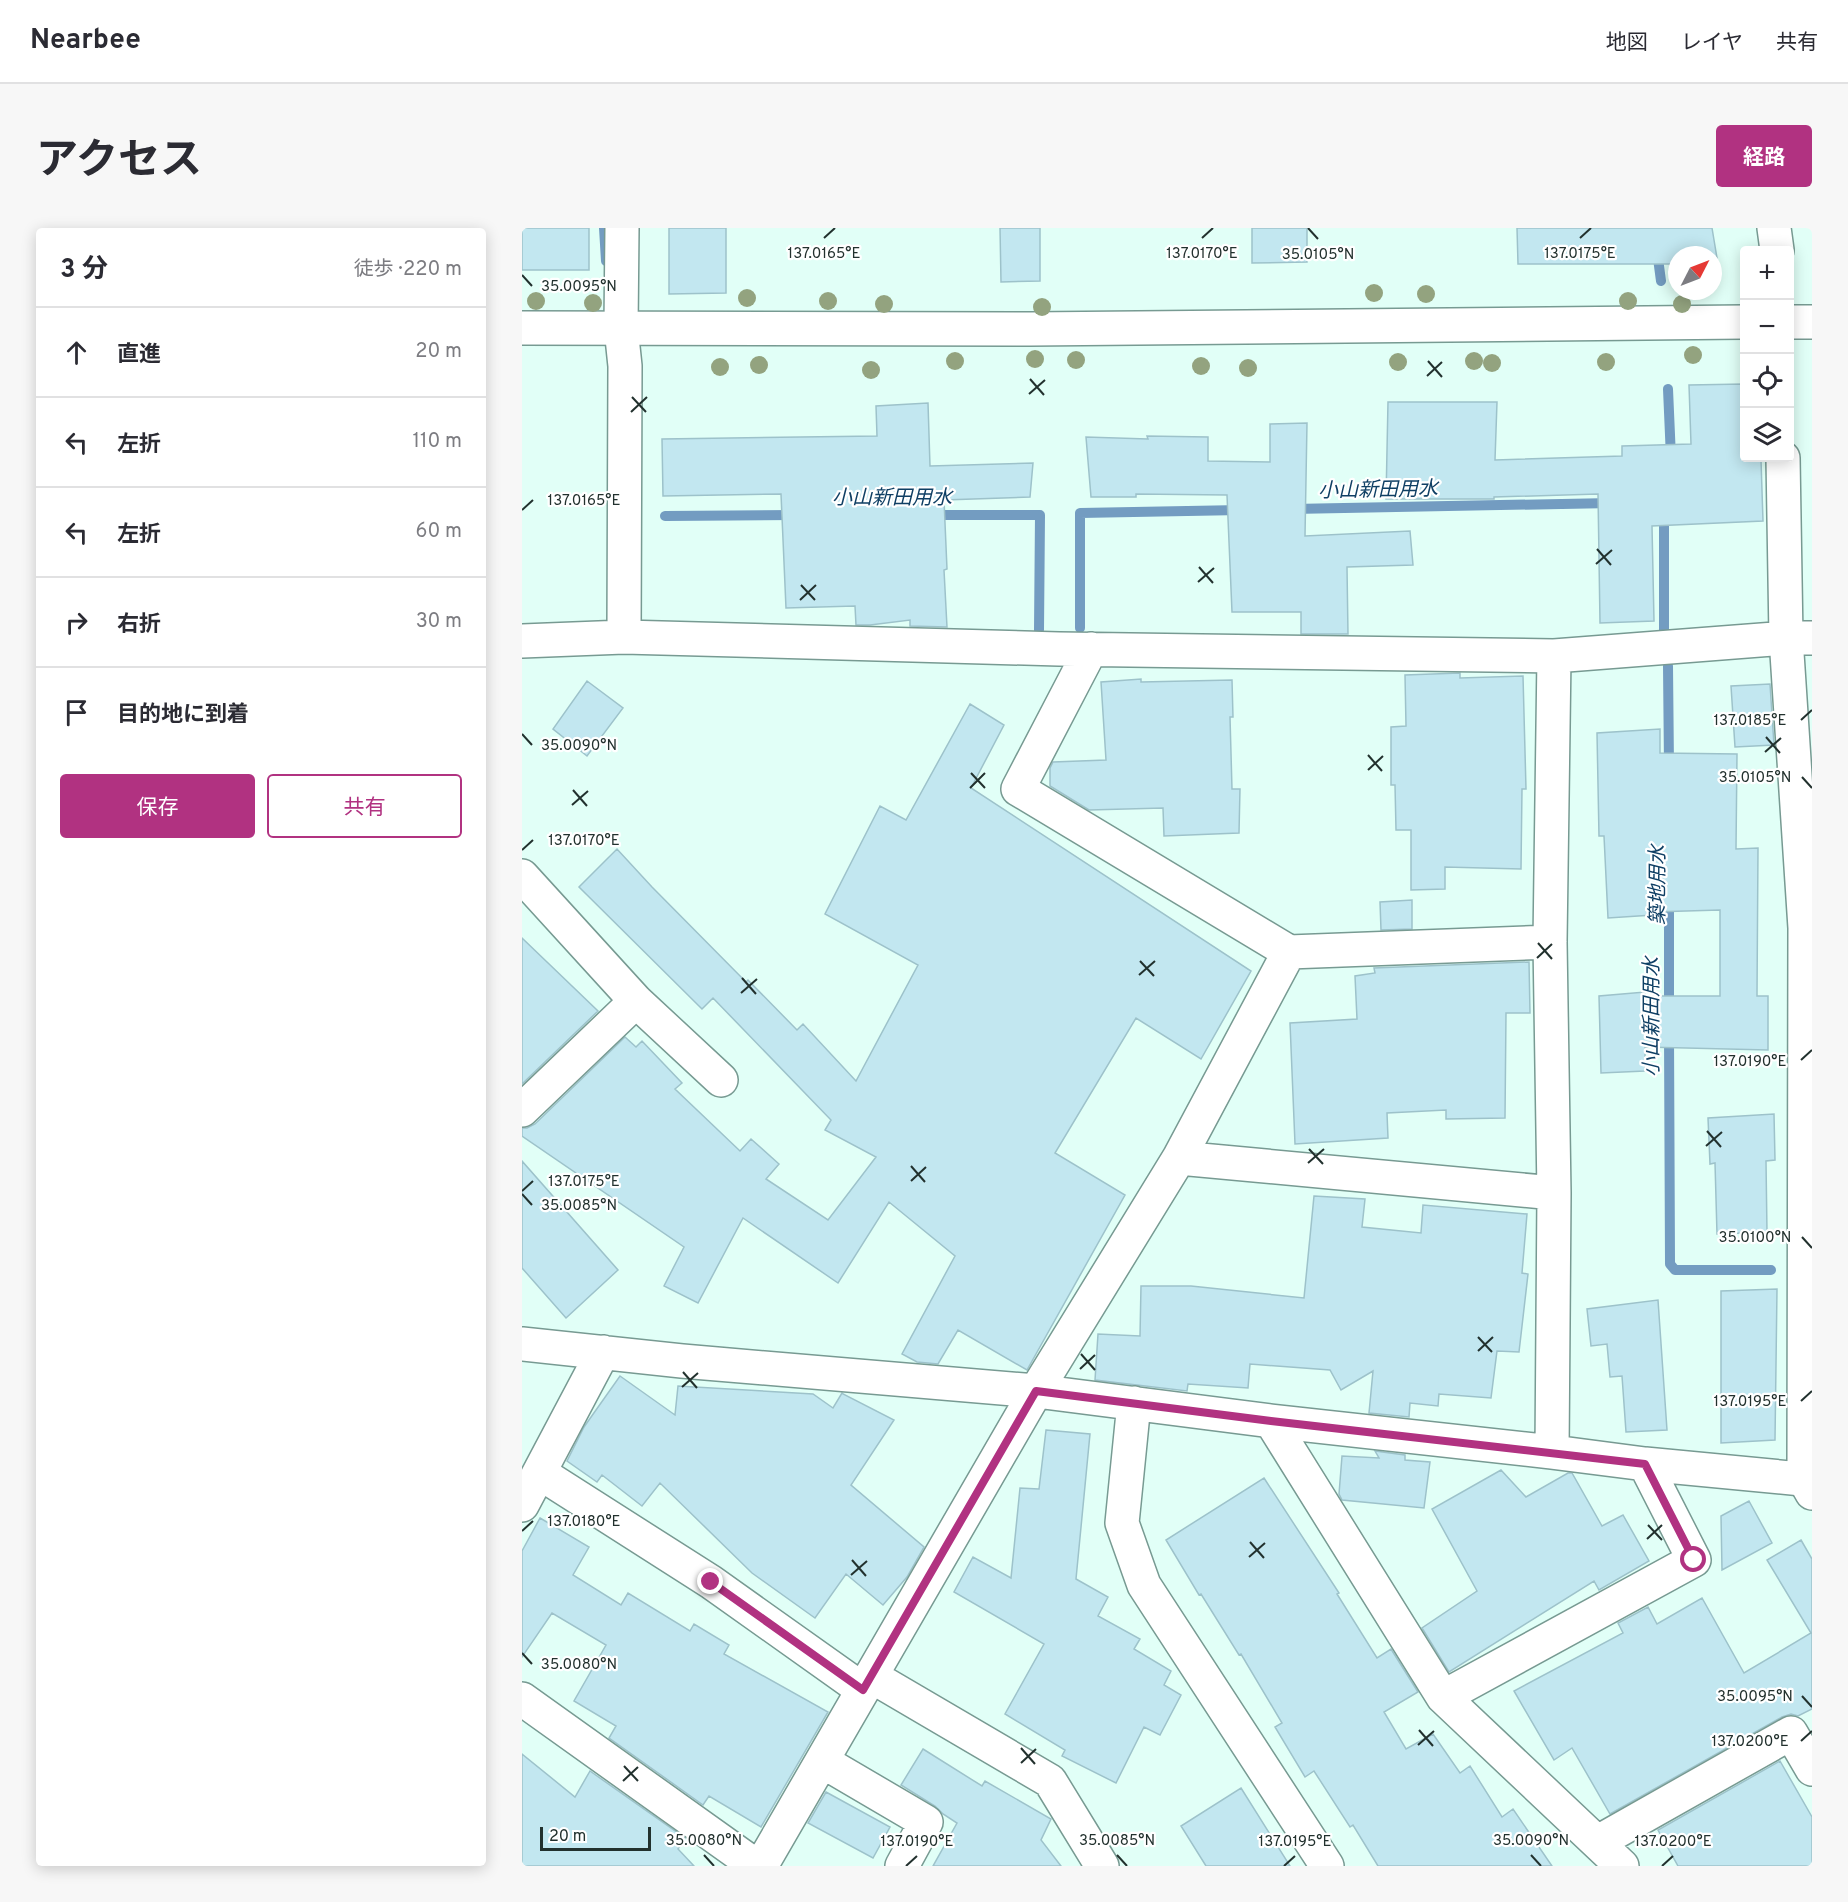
<!DOCTYPE html>
<html lang="ja">
<head>
<meta charset="utf-8">
<style>
	body { margin:0; font-family:Overpass,"Noto Sans JP",sans-serif; background:#f7f7f7; color:#2b2b33 }
	.controls { position:absolute; right:18px; top:18px; display:grid; overflow:hidden; border-radius:6px; box-shadow:0 3px 15px #0003 }
	.controls button { width:54px; height:54px; display:grid; place-items:center; padding:0; border:0; border-bottom:2px solid #e1e1e2; background:#fff; color:#2b2b33; font:30px sans-serif }
	.compass { position:absolute; left:1146px; top:18px; width:54px; height:54px; border-radius:50%; background:#fff; box-shadow:0 3px 15px #0003; rotate:48deg }
	.scale { position:absolute; left:18px; bottom:15px; width:111px; box-sizing:border-box; padding-left:6px; border:3px solid #22312e; border-top:0; font-size:16px; line-height:21px; white-space:nowrap; color:#22312e; -webkit-text-stroke:4px #fff; paint-order:stroke }
	.stop { position:absolute; width:18px; height:18px; margin:-14px; border:4px solid #b13281; border-radius:50%; background:#fff }
	.stop.end { background:#b13281; border-color:#fff; box-shadow:0 2px 6px #0008 }
	.list { margin:0; padding:0; list-style:none }
	h2 { display:flex; justify-content:space-between; align-items:center; height:78px; margin:0; padding:0 24px; font-size:26px }
	h2 small { font-size:20px; font-weight:400; color:#7c7c81 }
	.list li { display:grid; grid-template-columns:39px 1fr auto; gap:18px; align-items:center; box-sizing:border-box; height:90px; padding:0 24px; border-top:2px solid #e1e1e2 }
	.list b { display:block; font-size:22px; white-space:nowrap }
	.list em { font-size:20px; font-style:normal; color:#7c7c81 }
	.actions { display:flex; gap:12px; padding:18px 24px }
	.actions a { flex:1; padding:14px 0; border:2px solid #b13281; border-radius:6px; text-align:center; font-size:21px; color:#b13281 }
	.actions .main { background:#b13281; color:#fff }
	.icon { flex:none; width:33px; height:33px; fill:none; stroke:currentColor; stroke-width:2; stroke-linecap:round; stroke-linejoin:round }
	.map { position:relative; flex:none; width:1290px; height:1638px; overflow:hidden; border-radius:6px }
	header { display:flex; align-items:center; gap:36px; box-sizing:border-box; height:84px; padding:0 30px; background:#fff; border-bottom:2px solid #e1e1e2 }
	header strong { font-size:28px }
	nav { display:flex; gap:33px; margin-inline-start:auto; font-size:21px }
	.intro { display:flex; align-items:center; justify-content:space-between; box-sizing:border-box; height:144px; padding:0 36px }
	h1 { margin:0; font-size:42px }
	.button { padding:15px 27px; border-radius:6px; background:#b13281; color:#fff; font-size:21px; font-weight:700 }
	main { display:flex; gap:36px; padding:0 36px }
	aside { flex:1; background:#fff; border-radius:6px; box-shadow:0 3px 15px #0003 }
	.map>svg:first-child { display:block }
</style>
</head>
<body>
<header>
<strong>Nearbee</strong>
<nav><a>地図</a><a>レイヤ</a><a>共有</a></nav>
</header>
<div class="intro"><h1>アクセス</h1><a class="button">経路</a></div>
<main>
<aside>
<h2>3 分<small>徒歩 · 220 m</small></h2>
<ul class="list">
<li><svg class="icon" aria-label="ahead" viewBox="0 0 24 24"><path d="M12 20V5M6 11l6-6 6 6"/></svg><div><b>直進</b></div><em>20 m</em></li>
<li><svg class="icon" aria-label="left" viewBox="0 0 24 24"><path d="M17 20v-9H6M10 6l-5 5 5 5"/></svg><div><b>左折</b></div><em>110 m</em></li>
<li><svg class="icon" aria-label="left" viewBox="0 0 24 24"><path d="M17 20v-9H6M10 6l-5 5 5 5"/></svg><div><b>左折</b></div><em>60 m</em></li>
<li><svg class="icon" aria-label="right" viewBox="0 0 24 24"><path d="M7 20v-9h11M14 6l5 5-5 5"/></svg><div><b>右折</b></div><em>30 m</em></li>
<li><svg class="icon" aria-label="arrive" viewBox="0 0 24 24"><path d="M6 21V4h12l-3 4 3 4H6"/></svg><div><b>目的地に到着</b></div></li>
</ul>
<div class="actions"><a class="main">保存</a><a>共有</a></div>
</aside>
<div class="map">
<svg width="1290" height="1638" viewBox="0 0 1290 1638">
	<rect width="100%" height="100%" fill="#e1fff7"/>
	<g fill="none" stroke-linecap="round" stroke-linejoin="round">
		<!-- stream -->
		<path stroke="#739cc1" stroke-width="10" d="M82 0 84 33
			M1132 0 1139 53
			M1146 161 1149 230
			M770 281 1090 275
			M1142 284V404
			M408 287H518L517 402
			M143 288 273 287
			M558 400V285L719 282
			M1146 438 1147 539
			M1147 669V782
			M1147 807 1148 1036 1153 1042H1249"/>
	</g>
	<!-- building -->
	<path fill="#c2e7f0" stroke="#9dc2ca" stroke-width="1.5" d="M0 0H67V42H0Z
		M147 0H204V65L147 66Z
		M478 0H518V53L479 54Z
		M730 0H785V34L730 35Z
		M995 0H1190L1197 42 1191 43V27H1155V47H1149L1148 36H996Z
		M1222 156V233L1239 232 1241 293 1130 298 1132 393 1078 395 1076 266 972 269V271H864L866 174H975L973 232 1100 228V218L1169 216 1167 157Z
		M406 175 408 238 511 235 508 269 422 272 425 341 422 342 425 399 388 398V392L348 397H334L333 378 264 380 259 266 141 268 140 211 355 208 354 178Z
		M785 195 783 308 888 303 891 337 825 339 826 406H779V384H710L705 267 614 266V269H569L564 209 626 211 625 208 686 209V233L748 234V196Z
		M938 445V450L1001 448 1004 561H1000L999 641 923 639V661L889 662V602H874L873 557H869V499L884 498 883 447Z
		M619 451V454L710 452 711 489H708L710 561H718L717 605 642 608 641 580 567 582 528 558V540L531 534 584 532 579 454Z
		M65 453 101 480 65 528 31 501Z
		M1248 456 1252 517 1213 519 1209 458Z
		M448 476 482 497 449 560 729 743 679 831 614 790 533 925 603 967 505 1142 436 1102 416 1136 395 1134 380 1126 433 1028 367 974 316 1055 221 990 176 1075 142 1058 162 1019 0 908V900H5L13 896 103 809 114 819 120 813 160 855 153 861 218 923 229 911 257 936 244 951 306 992 354 929 303 902 309 892 191 770 180 781 57 659 95 621 130 659 224 754 226 752 275 802 281 796 334 853 396 737 303 686 358 578 384 592Z
		M1138 501V525L1215 526 1214 621 1236 620 1235 768H1246V822L1123 819V843L1079 845 1077 768 1123 764V768H1198V682L1130 684 1131 687 1086 690 1082 608H1077L1075 505Z
		M890 672V701L859 702 858 674Z
		M0 710 76 783 0 856Z
		M1007 734 1008 785H984L983 890 924 891V882L865 885 866 910 773 916 768 795 835 791 833 748 853 745 852 740Z
		M1252 886 1253 932 1244 933 1245 1004 1195 1006 1193 935 1188 936 1186 890Z
		M0 933 96 1042 44 1090 0 1040Z
		M792 968 843 971 840 999 899 1005 901 977 1005 986 1000 1045 1006 1046 997 1124 975 1123 969 1170 917 1166 916 1178 888 1175 887 1189 847 1185 851 1143 819 1162 808 1142 728 1136 726 1160 666 1156 665 1163 573 1152 576 1106 618 1108 619 1058H669L782 1070Z
		M1255 1061 1253 1212 1199 1215V1063Z
		M1136 1072 1145 1202 1104 1204 1100 1148 1088 1149 1085 1116 1069 1118 1065 1081Z
		M98 1148 153 1187 156 1158 291 1166 311 1180 320 1165 321 1166 372 1192 329 1257 402 1319 385 1349 361 1377 324 1346 293 1390 230 1345 138 1255 120 1278 80 1247 75 1254 45 1233 62 1199Z
		M524 1202 568 1206 554 1351 586 1369 576 1388 618 1411 612 1421 649 1443 642 1457 659 1467 638 1507 622 1499 594 1555 540 1528 543 1522 483 1486 522 1416 432 1364 451 1329 489 1350 498 1260 517 1261Z
		M853 1223 883 1227V1232L908 1234 902 1280 820 1272 817 1266 820 1228 857 1230Z
		M979 1242 1004 1269 1046 1245H1050L1080 1298 1101 1287 1127 1333 1077 1362 1072 1353 927 1444 900 1400 955 1363 910 1281Z
		M742 1250 817 1365 815 1366 855 1430 869 1421 896 1464 862 1484 884 1521 911 1506 938 1545 948 1538 980 1589 991 1581 1030 1638H856L831 1597 828 1599 792 1543 783 1549 753 1499 760 1495 719 1426 717 1427 679 1366 677 1367 644 1312Z
		M1227 1273 1250 1315 1200 1342 1199 1288Z
		M18 1290 67 1319 51 1347 99 1377 106 1365 168 1403 172 1396 207 1417 202 1426 306 1484 239 1599 187 1568 181 1577 87 1510 94 1498 52 1473 84 1417 30 1385 0 1429V1323Z
		M1279 1312 1290 1331V1481L1276 1488 1269 1486 1260 1489 1088 1586 1050 1520 1032 1532 992 1463 1101 1405 1096 1395 1126 1379 1135 1396 1180 1370 1222 1445 1289 1405 1245 1332Z
		M401 1521 460 1558 463 1553 529 1591 519 1612 539 1638H411L435 1595 421 1586 413 1578 379 1557Z
		M0 1526 53 1569 68 1543 163 1610 156 1621 172 1638H0Z
		M1258 1533 1290 1589V1638H1156L1136 1602Z
		M719 1560 768 1638H684L659 1598Z
		M304 1564 368 1599 351 1630 286 1595Z"/>
	<g fill="none" stroke-linecap="round" stroke-linejoin="round">
		<defs>
			<path id="minor" d="M100 0 99 100 103 138 102 409
				M1252 0 1255 22
				M1261 230 1264 410 1283 700 1282 1251
				M0 413 102 409 537 421 1032 428 1264 410H1290
				M569 421 496 561 767 724 1028 714
				M0 648 114 773 199 852
				M0 882 114 773
				M657 930 1032 965
				M0 1116 160 1133 514 1163 749 1193 1030 1224 1123 1236 1290 1252
				M612 1175 600 1295 622 1357 805 1638
				M749 1193 921 1469 1100 1638
				M1030 1224 1032 965 1028 714 1032 428
				M18 1245 189 1354 341 1462
				M0 1277 81 1124
				M349 1448 528 1553 580 1638
				M921 1469 1172 1332 1123 1236
				M0 1471 234 1638
				M300 1533 404 1594 380 1638
				M1076 1614 1269 1505 1290 1541
				M239 1638 514 1163 657 930 767 724"/>
			<path id="tertiary" d="M1268 94H1290
				M0 100 508 101 1222 94
				M1282 1251 1290 1265"/>
		</defs>
		<!-- minor casing -->
		<use href="#minor" stroke="#779a92" stroke-width="36"/>
		<!-- tertiary casing -->
		<use href="#tertiary" stroke="#779a92" stroke-width="36"/>
		<!-- minor -->
		<use href="#minor" stroke="#fff" stroke-width="33"/>
		<!-- tertiary -->
		<use href="#tertiary" stroke="#fff" stroke-width="33"/>
	</g>
	<!-- trees -->
	<g fill="#93a37f">
		<circle cx="852" cy="65" r="9"/>
		<circle cx="904" cy="66" r="9"/>
		<circle cx="225" cy="70" r="9"/>
		<circle cx="14" cy="73" r="9"/>
		<circle cx="306" cy="73" r="9"/>
		<circle cx="1106" cy="73" r="9"/>
		<circle cx="71" cy="75" r="9"/>
		<circle cx="362" cy="76" r="9"/>
		<circle cx="1160" cy="76" r="9"/>
		<circle cx="520" cy="79" r="9"/>
		<circle cx="1171" cy="127" r="9"/>
		<circle cx="513" cy="131" r="9"/>
		<circle cx="554" cy="132" r="9"/>
		<circle cx="433" cy="133" r="9"/>
		<circle cx="952" cy="133" r="9"/>
		<circle cx="876" cy="134" r="9"/>
		<circle cx="1084" cy="134" r="9"/>
		<circle cx="970" cy="135" r="9"/>
		<circle cx="237" cy="137" r="9"/>
		<circle cx="679" cy="138" r="9"/>
		<circle cx="198" cy="139" r="9"/>
		<circle cx="726" cy="140" r="9"/>
		<circle cx="349" cy="142" r="9"/>
	</g>
	<g fill="none" stroke-linecap="round" stroke-linejoin="round">
		<!-- route -->
		<path stroke="#b13281" stroke-width="8" d="M189 1354 341 1462 514 1163 749 1193 1123 1236 1172 1332"/>
	</g>
	<!-- ticks -->
	<path fill="none" stroke="#22312e" stroke-width="2" d="M786 0 796 11M302 10 313 0M680 10 691 0M1058 10 1069 0M0 47 10 58M906 133 920 149M905 148 920 134M508 151 522 167M507 166 523 152M110 169 124 184M109 184 125 169M0 282 11 272M1075 321 1089 337M1074 336 1090 322M677 339 691 355M676 354 692 340M279 357 293 372M278 372 294 357M1279 492 1290 482M0 506 10 517M1244 509 1258 525M1243 524 1259 510M846 527 860 543M846 542 861 528M449 545 463 560M1280 549 1290 560M448 560 463 545M51 562 65 578M50 577 66 563M0 622 11 612M1016 715 1030 731M1015 730 1030 716M618 733 632 748M617 747 633 733M220 750 234 766M219 765 235 751M1279 832 1290 822M1185 903 1199 919M1184 918 1200 904M787 921 801 936M786 935 802 921M389 938 403 954M389 953 404 939M0 963 11 953M0 966 10 977M1280 1009 1290 1020M956 1109 970 1124M956 1123 971 1109M559 1126 573 1142M558 1141 573 1127M161 1144 175 1160M160 1159 176 1145M1279 1173 1290 1163M1126 1297 1140 1312M0 1303 11 1293M1125 1311 1140 1297M728 1314 742 1330M727 1329 743 1315M330 1332 344 1348M329 1347 345 1333M0 1425 10 1436M1280 1468 1290 1479M897 1502 911 1518M1279 1513 1290 1503M896 1517 912 1503M499 1520 513 1536M499 1535 514 1521M102 1538 116 1553M101 1553 116 1539M182 1627 192 1638M595 1627 605 1638M1009 1627 1019 1638M384 1638 395 1628M762 1638 773 1628M1140 1638 1151 1628"/>
	<g text-anchor="middle" stroke-width="4.5" stroke-linejoin="round" paint-order="stroke">
		<!-- water labels -->
		<g font-size="20" font-style="italic" fill="#0f3f64" stroke="#fff">
			<text transform="translate(856 261) rotate(-1)" y="7">小山新田用水</text>
			<text x="370" y="276">小山新田用水</text>
			<text transform="translate(1135 657) rotate(-90)" y="7">築地用水</text>
			<text transform="translate(1129 789) rotate(-90)" y="7">小山新田用水</text>
		</g>
	</g>
	<g font-size="15" text-anchor="middle" fill="#22312e" stroke="#fff" stroke-width="4.5" stroke-linejoin="round" paint-order="stroke">
		<text x="302" y="30">137.0165°E</text>
		<text x="680" y="30">137.0170°E</text>
		<text x="1058" y="30">137.0175°E</text>
		<text x="796" y="31">35.0105°N</text>
		<text x="57" y="63">35.0095°N</text>
		<text x="62" y="277">137.0165°E</text>
		<text x="1228" y="497">137.0185°E</text>
		<text x="57" y="522">35.0090°N</text>
		<text x="1233" y="554">35.0105°N</text>
		<text x="62" y="617">137.0170°E</text>
		<text x="1228" y="838">137.0190°E</text>
		<text x="62" y="958">137.0175°E</text>
		<text x="57" y="982">35.0085°N</text>
		<text x="1233" y="1014">35.0100°N</text>
		<text x="1228" y="1178">137.0195°E</text>
		<text x="62" y="1298">137.0180°E</text>
		<text x="57" y="1441">35.0080°N</text>
		<text x="1233" y="1473">35.0095°N</text>
		<text x="1228" y="1518">137.0200°E</text>
		<text x="182" y="1617">35.0080°N</text>
		<text x="595" y="1617">35.0085°N</text>
		<text x="1009" y="1617">35.0090°N</text>
		<text x="395" y="1618">137.0190°E</text>
		<text x="773" y="1618">137.0195°E</text>
		<text x="1151" y="1618">137.0200°E</text>
	</g>
</svg>
<div class="controls">
<button>+</button>
<button>−</button>
<button><svg class="icon" aria-label="locate" viewBox="0 0 24 24"><circle cx="12" cy="12" r="6"/><path d="M12 2v4M12 18v4M2 12h4M18 12h4"/></svg></button>
<button><svg class="icon" aria-label="layers" viewBox="0 0 24 24"><path d="M12 4l9 5-9 5-9-5zM3 14l9 5 9-5"/></svg></button>
</div>
<svg class="compass" viewBox="-18 -18 36 36"><path d="M0-13l5 13h-10z" fill="#e53935"/><path d="M0 13l5-13h-10z" fill="#7c7c81"/></svg>
<div class="scale">20 m</div>
<div class="stop" style="left:1172px;top:1332px"></div>
<div class="stop end" style="left:189px;top:1354px"></div>
</div>
</main>
</body>
</html>
